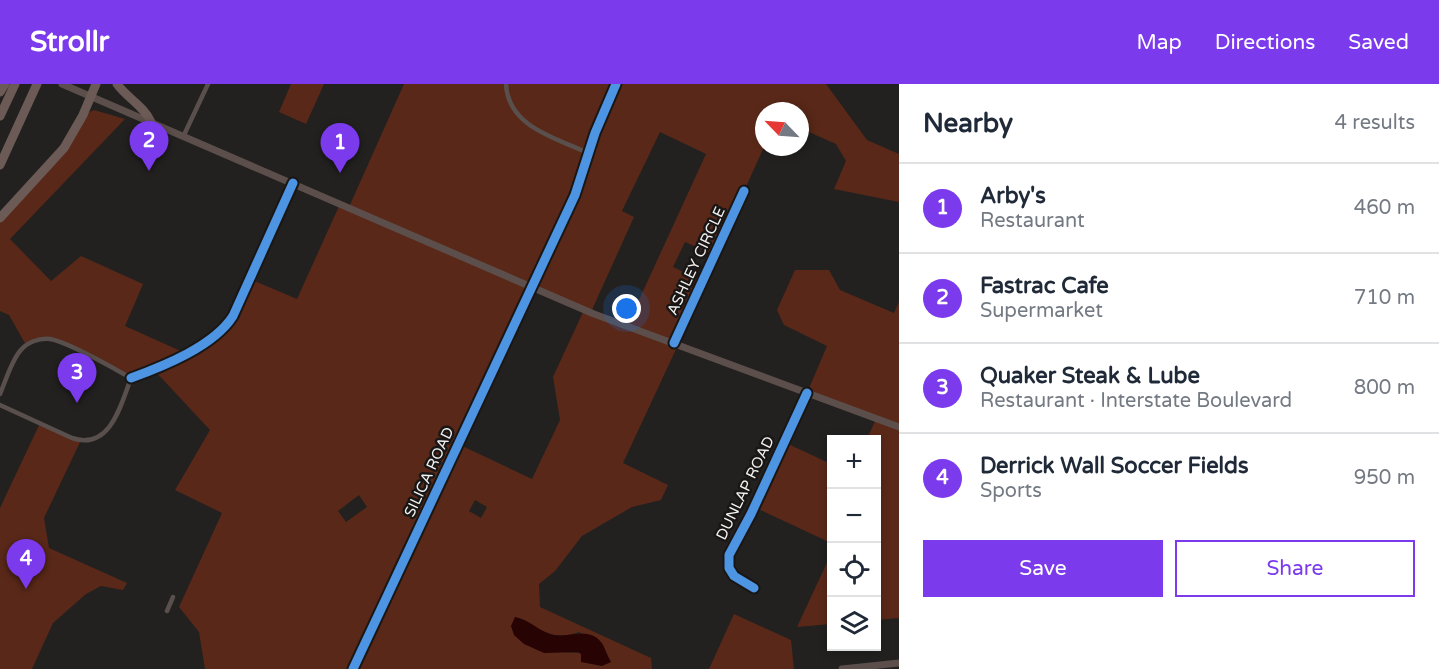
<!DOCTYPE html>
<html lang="en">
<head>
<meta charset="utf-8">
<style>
	body { margin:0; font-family:"Varela Round",sans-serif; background:#f6f6f7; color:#1f2937 }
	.controls { position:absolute; right:18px; bottom:18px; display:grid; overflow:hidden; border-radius:0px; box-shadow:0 3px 9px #0003 }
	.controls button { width:54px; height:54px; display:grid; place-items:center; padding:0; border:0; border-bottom:2px solid #e0e1e3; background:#fff; color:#1f2937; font:30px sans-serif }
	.compass { position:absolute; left:755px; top:18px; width:54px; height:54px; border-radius:50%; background:#fff; box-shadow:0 3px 9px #0003; rotate:295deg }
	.you { position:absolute; left:627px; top:225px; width:21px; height:21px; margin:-15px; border:4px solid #fff; border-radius:50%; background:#1a73e8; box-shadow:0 0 0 9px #1a73e833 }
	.badge { display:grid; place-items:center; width:39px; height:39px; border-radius:50%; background:#7c3aed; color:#fff; font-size:20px; font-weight:700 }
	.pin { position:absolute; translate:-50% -50px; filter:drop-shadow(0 2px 3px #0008) }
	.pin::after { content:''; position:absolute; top:32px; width:21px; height:18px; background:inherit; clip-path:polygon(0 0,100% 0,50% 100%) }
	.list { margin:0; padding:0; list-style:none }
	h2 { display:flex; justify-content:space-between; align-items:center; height:78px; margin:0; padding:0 24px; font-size:26px }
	h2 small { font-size:20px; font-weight:400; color:#747a83 }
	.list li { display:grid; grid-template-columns:39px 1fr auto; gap:18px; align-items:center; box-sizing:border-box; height:90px; padding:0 24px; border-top:2px solid #e0e1e3 }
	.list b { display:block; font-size:22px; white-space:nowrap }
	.list p { margin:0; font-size:20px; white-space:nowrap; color:#747a83 }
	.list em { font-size:20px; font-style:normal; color:#747a83 }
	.actions { display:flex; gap:12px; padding:18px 24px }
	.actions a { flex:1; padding:14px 0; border:2px solid #7c3aed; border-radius:0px; text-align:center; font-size:21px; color:#7c3aed }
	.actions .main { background:#7c3aed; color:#fff }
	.icon { flex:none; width:33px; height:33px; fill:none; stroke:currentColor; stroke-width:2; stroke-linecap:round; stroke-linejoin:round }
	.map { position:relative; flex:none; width:899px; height:585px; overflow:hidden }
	header { display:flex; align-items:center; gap:36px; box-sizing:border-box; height:84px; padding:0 30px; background:#7c3aed; color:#fff }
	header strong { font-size:28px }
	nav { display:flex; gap:33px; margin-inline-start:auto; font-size:21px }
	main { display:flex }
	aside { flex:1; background:#fff }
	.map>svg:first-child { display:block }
</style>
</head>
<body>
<header>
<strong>Strollr</strong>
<nav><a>Map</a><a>Directions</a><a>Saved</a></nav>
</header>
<main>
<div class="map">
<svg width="899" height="585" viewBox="0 0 899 585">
	<rect width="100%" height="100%" fill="#222120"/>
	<!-- green -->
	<path fill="#592818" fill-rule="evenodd" d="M291 0H324L306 40 279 28Z
		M404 0H826L867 56 899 70V118L834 105 846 77 836 60 800 44V27H764V63L715 171 685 158 673 183 703 197 674 258 678 261 623 379 668 401 661 416 632 423 582 452 555 487 539 500 540 523 651 574 652 585H205L199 548 179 523 222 429 175 406 210 346 154 286 131 294 58 257 46 255 26 261 9 231 0 227V134L33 98 83 31 94 26 125 35 10 155 51 197 81 172 143 200 125 242 185 269 224 244 250 195 297 215 340 120 349 123ZM660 48 706 70 627 242 591 228 634 133 622 127ZM532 204 584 226 553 293 560 336 532 395 458 360ZM359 411 367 423 346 438 338 427ZM475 416 487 423 481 434 469 427ZM536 544C552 552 562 554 579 548L602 559 606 571 563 568 514 551V545Z
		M795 186H829L840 206 894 229 899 218V534L877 536 876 356 867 355 876 335 807 309 827 262 784 241 777 226Z
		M40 339 81 356 44 434 49 464 127 499 123 506 101 502 86 510 53 539 32 585H0V424Z
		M784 358 831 380V459L754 423Z
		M831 470V540L797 543Z
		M734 530 791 556 794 585H709Z"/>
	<!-- water -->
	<path fill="#270303" d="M515 533C528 535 538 546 550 550 567 556 591 540 603 561 606 567 608 573 611 578L602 582 581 578V570L578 568 544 569 524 560 514 551 511 542Z"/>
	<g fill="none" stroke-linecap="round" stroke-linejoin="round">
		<!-- street -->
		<path stroke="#594f4c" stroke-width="4.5" d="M506 0C508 43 556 54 588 69
			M184 51 208 0
			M532 203 575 111 595 49 616 0
			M674 259 744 107
			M131 294C164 282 214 262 233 232L293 99
			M0 310C6 296 11 278 20 267 27 258 39 254 50 255 69 258 113 284 131 294
			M0 321 72 354C110 367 121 321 131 294
			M754 504 734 492 729 484V471L751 430 807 309
			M167 527 173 513"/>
		<!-- secondary -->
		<path stroke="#5c4e4a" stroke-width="7" d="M62 0 594 230 899 343
			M353 585 532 203
			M842 585 899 579"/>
		<!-- highway -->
		<path stroke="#6b5a55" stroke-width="9" d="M117 0C127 14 144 22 151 38
			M0 8 5 0
			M0 32 15 0
			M0 81 37 0
			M0 134 64 64 83 31 96 0"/>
		<defs>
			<path id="cycleway" d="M674 259 744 107
				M131 294C164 282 214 262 233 232L293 99
				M754 504 734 492 729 484V471L751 430 807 309
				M353 585 575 111 595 49 616 0"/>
		</defs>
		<!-- cycleway casing -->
		<use href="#cycleway" stroke="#191716" stroke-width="13"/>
		<!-- cycleway -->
		<use href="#cycleway" stroke="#4d94e3" stroke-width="9"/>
	</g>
	<g text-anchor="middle" stroke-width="5" stroke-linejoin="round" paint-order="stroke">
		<!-- street labels -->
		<g font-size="15" fill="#f3f1f0" stroke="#191716">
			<text transform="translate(696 177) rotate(-65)" y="5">ASHLEY CIRCLE</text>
			<text transform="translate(429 388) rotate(-65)" y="5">SILICA ROAD</text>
			<text transform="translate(745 404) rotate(-64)" y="5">DUNLAP ROAD</text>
		</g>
	</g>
</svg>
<div class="controls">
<button>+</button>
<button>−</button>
<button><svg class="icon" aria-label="locate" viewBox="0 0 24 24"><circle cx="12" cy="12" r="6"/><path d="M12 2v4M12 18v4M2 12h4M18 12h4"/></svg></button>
<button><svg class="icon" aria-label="layers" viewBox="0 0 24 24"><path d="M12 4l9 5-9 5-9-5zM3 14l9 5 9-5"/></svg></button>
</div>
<svg class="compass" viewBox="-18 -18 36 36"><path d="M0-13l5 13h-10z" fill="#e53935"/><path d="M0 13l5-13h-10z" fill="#747a83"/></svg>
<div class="you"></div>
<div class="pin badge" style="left:340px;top:89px">1</div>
<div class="pin badge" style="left:149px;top:87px">2</div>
<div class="pin badge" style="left:77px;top:319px">3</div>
<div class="pin badge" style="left:26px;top:505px">4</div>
</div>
<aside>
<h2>Nearby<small>4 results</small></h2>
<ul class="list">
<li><span class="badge">1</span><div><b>Arby's</b><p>Restaurant</p></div><em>460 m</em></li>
<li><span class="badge">2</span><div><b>Fastrac Cafe</b><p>Supermarket</p></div><em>710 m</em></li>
<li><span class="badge">3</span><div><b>Quaker Steak &amp; Lube</b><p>Restaurant · Interstate Boulevard</p></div><em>800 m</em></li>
<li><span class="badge">4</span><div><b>Derrick Wall Soccer Fields</b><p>Sports</p></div><em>950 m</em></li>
</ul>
<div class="actions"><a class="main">Save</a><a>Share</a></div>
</aside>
</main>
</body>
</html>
